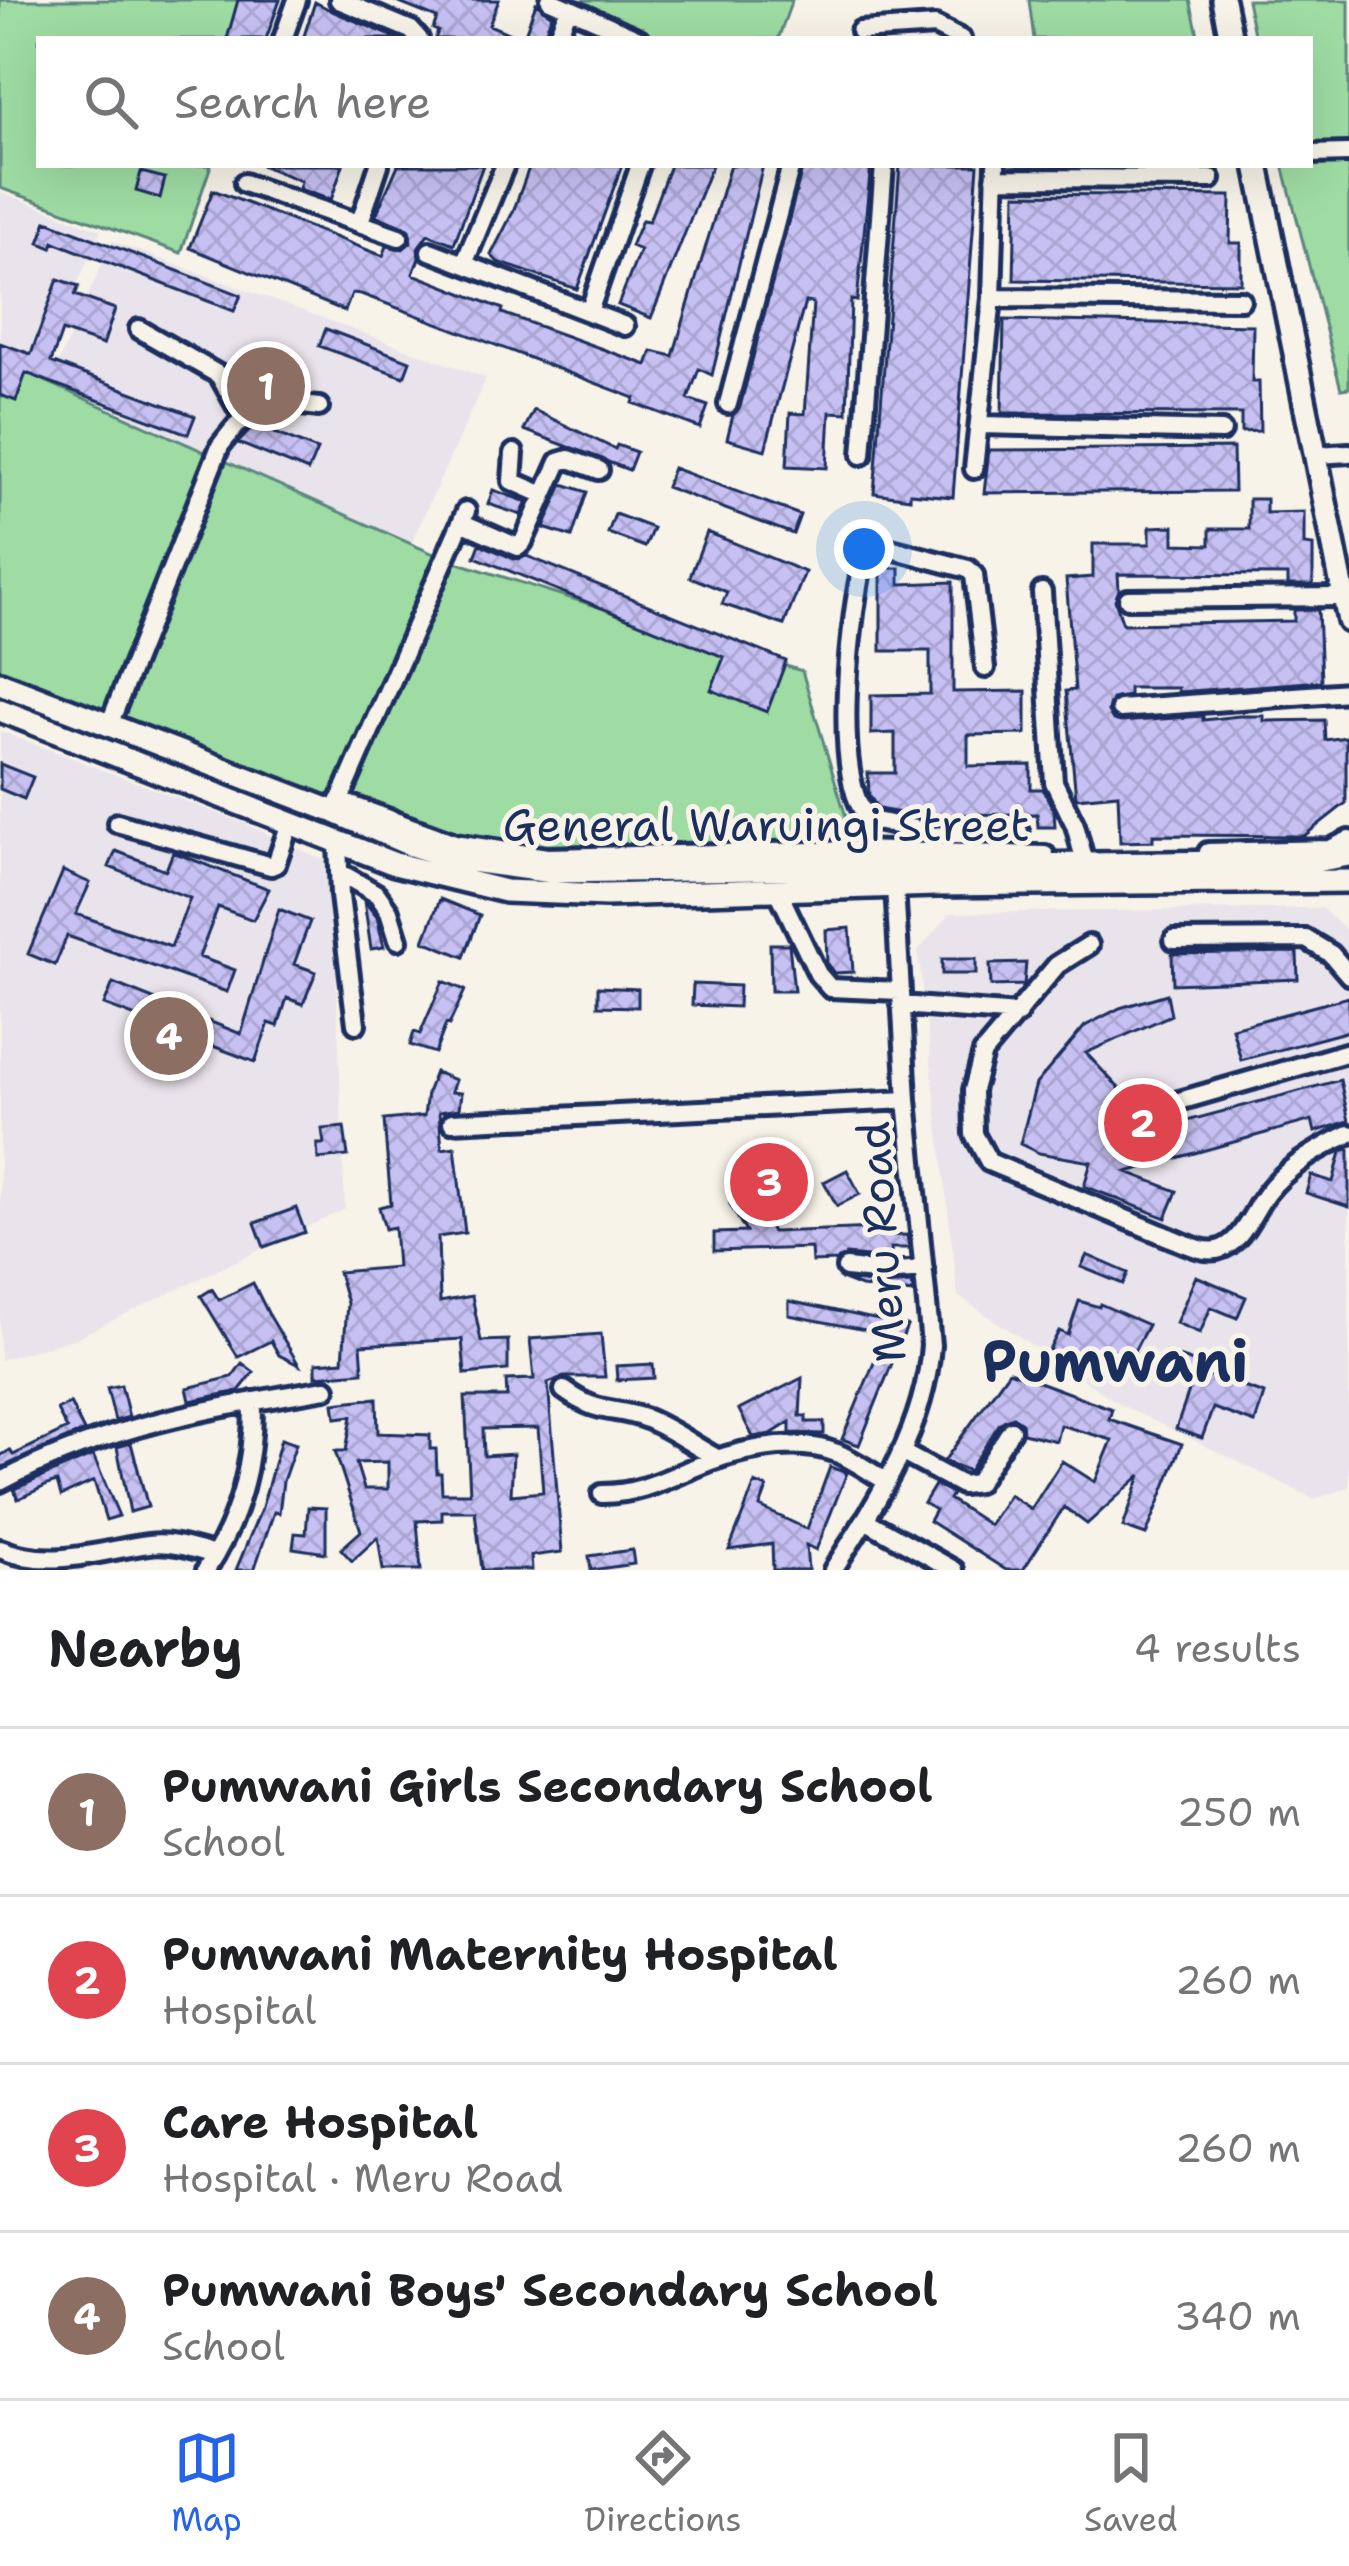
<!DOCTYPE html>
<html lang="en">
<head>
<meta charset="utf-8">
<style>
	body { margin:0; font-family:"Shantell Sans",sans-serif; background:#f2f2f2; color:#202124 }
	.you { position:absolute; left:864px; top:549px; width:42px; height:42px; margin:-30px; border:9px solid #fff; border-radius:50%; background:#1a73e8; box-shadow:0 0 0 18px #1a73e833 }
	.badge { display:grid; place-items:center; width:78px; height:78px; border-radius:50%; background:#2563eb; color:#fff; font-size:39px; font-weight:700 }
	.pin { position:absolute; translate:-50% -50%; border:6px solid #fff; box-shadow:0 3px 12px #0006 }
	.list { margin:0; padding:0; list-style:none }
	h2 { display:flex; justify-content:space-between; align-items:center; height:156px; margin:0; padding:0 48px; font-size:51px }
	h2 small { font-size:39px; font-weight:400; color:#757577 }
	.list li { display:grid; grid-template-columns:78px 1fr auto; gap:36px; align-items:center; box-sizing:border-box; height:168px; padding:0 48px; border-top:3px solid #e0e0e0 }
	.list b { display:block; font-size:45px; white-space:nowrap }
	.list p { margin:0; font-size:39px; white-space:nowrap; color:#757577 }
	.list em { font-size:39px; font-style:normal; color:#757577 }
	.icon { flex:none; width:66px; height:66px; fill:none; stroke:currentColor; stroke-width:2; stroke-linecap:round; stroke-linejoin:round }
	.map { position:relative; flex:none; width:1349px; height:1570px; overflow:hidden }
	.search { position:absolute; background:#fff; box-shadow:0 12px 48px #0002; left:36px; right:36px; top:36px; height:132px; display:flex; align-items:center; gap:30px; box-sizing:border-box; padding:0 42px; border-radius:0px; color:#757577; font-size:45px }
	.sheet { height:828px; background:#fff }
	nav { display:flex; justify-content:space-around; align-items:center; box-sizing:border-box; height:168px; border-top:3px solid #e0e0e0; background:#fff; font-size:33px; color:#757577 }
	nav a { display:grid; justify-items:center; gap:6px }
	nav .on { color:#2563eb }
	.map>svg:first-child { display:block }
</style>
</head>
<body>
<div class="map">
<svg width="1349" height="1570" viewBox="0 0 1349 1570">
	<defs>
		<pattern id="building-cross-hatch" width="8" height="8" patternUnits="userSpaceOnUse" patternTransform="scale(3)"><rect width="8" height="8" fill="#c7c0f2"/><path d="M0 0l8 8M0 8l8-8" fill="none" stroke="#aaa5d2"/></pattern>
	</defs>
	<rect width="100%" height="100%" fill="#f7f3e8"/>
	<filter id="ink" filterUnits="userSpaceOnUse"><feTurbulence type="fractalNoise" baseFrequency=".00833" numOctaves="2"/><feDisplacementMap in="SourceGraphic" scale="24" xChannelSelector="R" yChannelSelector="G"/><feConvolveMatrix kernelMatrix="1 2 1 2 8 2 1 2 1" color-interpolation-filters="sRGB"/></filter>
	<g filter="url(#ink)">
		<!-- built -->
		<path fill="#e9e4eb" d="M0 192 101 230 35 380 0 363Z
			M112 241 486 378 411 544 45 393Z
			M0 731 246 824 332 864 345 1209 76 1338 0 1360Z
			M1321 908 1349 932V1487L1315 1499 1121 1405 958 1296 918 951 951 913Z"/>
		<!-- green -->
		<path fill="#9edca3" stroke="#5c8680" stroke-width="3" d="M0 0H265L252 39H39V165H211L181 253 0 188Z
			M546 0H792L778 39H638Z
			M1029 0H1190L1199 39H1034Z
			M1247 0H1349V388L1341 389 1283 165H1310V39H1255Z
			M0 361 443 558 802 671 856 850 518 854 335 812 0 683Z"/>
		<!-- building -->
		<path fill="url(#building-cross-hatch)" stroke="#1b2f5e" stroke-width="3" fill-rule="evenodd" d="M238 0H280L266 39H227Z
			M392 0H499L489 25 522 39H435L438 31 433 29 437 18Z
			M315 2 334 12 399 39H303Z
			M536 3 552 15 542 39H523Z
			M261 165H343L331 200 299 189 301 181Z
			M398 165H483L454 244 428 234 418 248 419 258 413 274 503 309 502 313 647 365 652 351 673 356 730 165H763L712 375 699 369 688 399 708 406 700 428 633 403 635 398 361 294 352 293 345 311 190 248 213 190 383 256 387 246 403 249 411 242 409 230 376 215Z
			M530 165H622L577 289 498 262 491 255 513 212Z
			M670 165H712L651 318 618 305 640 250 631 246 642 220 649 221Z
			M803 165H871L857 301 851 300 847 413 830 412 827 468 787 466 790 413 805 414 813 303 805 302 765 450 727 439 733 415 740 407Z
			M900 165H978L953 497 910 493V498L874 493Z
			M141 172 165 178 160 198 136 191Z
			M1016 194 1231 196 1230 243H1241V283L1014 280Z
			M47 221 241 295 234 311 54 242 52 248 39 243Z
			M58 279 79 286 75 295 115 309 103 345 62 331 51 362 195 416 188 434 26 373 16 401 0 395V343L31 354Z
			M1004 320 1253 325 1252 382H1259L1260 431 1241 432V414L1002 413Z
			M326 329 410 361 404 377 319 346Z
			M534 410 615 449 617 445 636 452 629 470 524 430Z
			M255 425 317 450 308 471 238 443Z
			M1233 448 1234 491 984 493 989 450Z
			M673 468 800 515 793 534 666 487Z
			M563 484 587 492 572 537 544 528Z
			M493 490 527 502 521 515 488 504Z
			M1249 499H1266V513L1304 512V545L1313 546V585H1288V575L1118 574 1119 590 1115 600 1123 624 1294 621V610H1318L1321 681 1178 692V688H1129V696L1112 699 1108 711 1113 720 1121 722 1203 716V720L1239 716H1264V721L1324 720 1325 740 1346 737V803L1304 836 1153 835V841L1120 842 1118 794 1076 798 1066 691 1075 690 1066 579 1093 577V544H1150V527L1174 526V544L1210 545V529H1249Z
			M615 514 653 528 645 547 608 533Z
			M707 532 805 572 784 625 722 604 727 592 690 577Z
			M480 544 514 559 527 556 786 661 767 712 711 690 724 657 475 557Z
			M881 568H900V584L953 582V692L1026 691V734L968 735V766L1031 765V789H1043L1054 811 1055 827H1038L1037 814 913 815 878 809 869 795 868 773H895V733L871 734V695L930 694V651H881Z
			M0 764 33 777 24 799 0 789Z
			M116 851 166 870 173 852 269 889 253 920 218 907 199 957 235 970 227 992 67 936 55 965 28 954 63 871 90 883 76 914 171 947 190 898 109 867Z
			M440 899 480 915 464 957 424 941Z
			M364 901 377 917 384 947 371 949Z
			M279 909 310 921 294 964 316 972 303 1004 287 998 278 1026 269 1023 255 1062 104 1005 113 983 241 1034Z
			M850 928 853 972 834 973 827 964 826 930Z
			M770 944H789L794 991H771Z
			M1297 952 1298 979 1173 984 1172 954Z
			M942 959H976V974H942Z
			M1026 963 1024 985 991 986 990 964Z
			M443 981 465 990 449 1025 446 1024 435 1053 410 1045 414 1032 420 1034Z
			M693 984 739 986 738 1007 692 1005Z
			M598 987 638 989V1007L598 1006Z
			M1167 994 1171 1015 1086 1053 1145 1116 1131 1136 1340 1080 1349 1121 1315 1132 1312 1120 1127 1172 1177 1191 1166 1218 1084 1186 1091 1162 1039 1153 1020 1144 1036 1084 1085 1026 1120 1008Z
			M1349 997V1031L1241 1060 1232 1028Z
			M435 1072 455 1080 451 1092 461 1093 459 1109 439 1112 442 1149 455 1147 465 1233 438 1237 440 1302 472 1296 481 1341 508 1340V1370L465 1374 462 1339 361 1345 363 1372 316 1376V1363L343 1361 347 1303 338 1272 397 1267 394 1227 385 1229 379 1207 391 1204 384 1120 424 1116 427 1093Z
			M344 1127 348 1156 318 1159 317 1144H324L322 1129Z
			M1349 1148V1207L1306 1193 1311 1175 1333 1182 1341 1152Z
			M762 1168 777 1196 758 1206 772 1232 877 1228V1236L907 1235 909 1248H891L892 1259 846 1255 836 1261 812 1262 811 1248 714 1251V1233L746 1232 730 1204 738 1199 728 1181Z
			M847 1170 860 1194 837 1206 824 1182Z
			M296 1208 305 1232 264 1247 255 1223Z
			M1087 1255 1128 1273 1123 1284 1081 1267Z
			M1196 1276 1246 1297 1237 1318 1211 1307 1200 1333 1176 1323Z
			M841 1279 883 1285 912 1283 913 1293 861 1287Z
			M253 1283 268 1313 299 1365 279 1355 271 1341 238 1357 201 1296 212 1289 219 1300Z
			M789 1301 907 1326 859 1445 842 1439 886 1334 789 1315Z
			M1079 1301 1099 1307 1100 1304 1148 1325 1131 1357 1114 1350 1104 1371 1049 1350 1059 1331 1068 1335Z
			M601 1334 605 1377H564L548 1383 562 1552 531 1556 532 1570H482L475 1511H442V1520L417 1521 421 1570H383L378 1537 352 1561 341 1549 361 1531 335 1451H346L352 1416 336 1418 334 1403 377 1398 378 1433 430 1435V1449H436L437 1473H441L442 1493H470L465 1397H507L506 1380 534 1379 530 1339ZM538 1428 543 1492 511 1495 513 1454 484 1456 483 1429ZM388 1462V1489H364L356 1463Z
			M1166 1353 1211 1368 1209 1375 1264 1394 1255 1423 1213 1408 1202 1438 1176 1429 1190 1388 1158 1377Z
			M242 1363 254 1372 239 1391 190 1401 187 1388 232 1377Z
			M653 1364 654 1378 617 1380 616 1366Z
			M1009 1371 1112 1409 1109 1419 1182 1444 1146 1535 1123 1527 1141 1475 1087 1524 1064 1507 1023 1570H1006L929 1521 935 1510 924 1503 935 1485 952 1494 949 1499 989 1525 1009 1495 1031 1509 1062 1461 1095 1482 1112 1440 1060 1425 1056 1441 1023 1433 1022 1423 1013 1417 1000 1423 969 1471 944 1461Z
			M802 1378 800 1416H806V1422H824V1434L790 1433V1422L771 1434 753 1437 739 1410Z
			M121 1385 129 1417 115 1421 107 1388Z
			M70 1403 84 1431 0 1468V1456L10 1450 13 1455 67 1429 57 1410Z
			M281 1439 296 1444 283 1481 279 1513 274 1512 254 1570H236L262 1507Z
			M131 1443 148 1507 130 1512 117 1447Z
			M93 1455 119 1516 106 1520 94 1481 61 1496 57 1482 50 1484 18 1499 14 1489Z
			M830 1467 847 1473 816 1550 806 1545 808 1570H773L772 1544 729 1550 755 1483 767 1488 760 1507 807 1529Z
			M308 1507 326 1508V1553L293 1548 295 1533 306 1534Z
			M632 1550 634 1564 591 1570 589 1556Z"/>
		<g fill="none" stroke-linecap="round" stroke-linejoin="round">
			<defs>
				<path id="minor" d="M339 0 411 30 419 39
					M550 0 639 39
					M860 31 935 26 961 39
					M283 39 297 0
					M556 39 569 8
					M1310 154 1349 153
					M995 178 1211 179
					M244 183 399 237
					M360 222 379 165
					M430 251 625 326
					M464 264 505 165
					M992 298 1241 300
					M589 312 640 165
					M139 329 219 375 242 416
					M728 404 791 165
					M981 425 1222 431
					M514 453 512 481 544 495
					M862 455 884 165
					M1317 455 1349 453
					M974 469 992 298 996 165
					M461 522 518 547 523 542 559 462 569 459 599 470
					M1042 592 1054 782 1075 825 1083 855
					M1128 599 1343 597
					M1120 709 1349 692
					M109 725 220 446C256 399 260 400 319 407
					M340 801 455 843 547 857 856 850 1045 855
					M337 807 466 511
					M117 823 271 866 276 864 290 823
					M930 836 1019 831
					M338 842 340 896 356 1024
					M1208 852 1330 849 1349 840
					M936 854 930 836 921 830 870 820C829 783 851 606 865 553L884 547 968 569 974 575 985 668
					M339 872 377 894 389 911 398 940
					M777 889 818 974 830 988 900 991
					M1174 940 1306 939 1331 954 1349 975
					M1089 945 1057 965 983 1053 973 1090 974 1134 989 1162 1171 1238C1185 1243 1202 1253 1217 1250 1238 1246 1250 1219 1260 1203 1279 1171 1317 1149 1349 1134
					M901 1005 1018 1014
					M1155 1108 1349 1052
					M452 1122 907 1100
					M846 1268 884 1272 924 1269
					M564 1390C600 1416 612 1406 647 1419 672 1429 694 1446 717 1458
					M901 1452 962 1485 977 1483 1011 1430
					M0 1482C105 1426 210 1408 326 1389
					M602 1494C636 1494 660 1482 691 1469 731 1451 794 1436 837 1453 854 1460 870 1472 886 1481
					M865 1520 954 1570
					M0 1549C52 1570 96 1551 149 1544 171 1541 194 1549 215 1555
					M206 1570C240 1517 254 1464 253 1401
					M833 1570C878 1500 925 1429 931 1345L907 1100 895 886"/>
				<path id="major" d="M1223 0 1231 39
					M1257 165 1349 621
					M0 683 335 812 411 845 456 859 552 872 1230 862 1315 861 1349 855
					M0 710 395 864 505 891 606 895 937 885 1349 881"/>
			</defs>
			<!-- minor casing -->
			<use href="#minor" stroke="#1b2f5e" stroke-width="26"/>
			<!-- major casing -->
			<use href="#major" stroke="#1b2f5e" stroke-width="30"/>
			<!-- minor -->
			<use href="#minor" stroke="#f7f3e8" stroke-width="16"/>
			<!-- major -->
			<use href="#major" stroke="#f7f3e8" stroke-width="21"/>
		</g>
	</g>
	<g text-anchor="middle" stroke-width="10" stroke-linejoin="round" paint-order="stroke">
		<!-- street labels -->
		<g font-size="45" fill="#1b2f5e" stroke="#f7f3e8">
			<text x="766" y="841">General Waruingi Street</text>
			<text transform="translate(881 1242) rotate(-94)" y="16">Meru Road</text>
		</g>
		<!-- district labels -->
		<g font-size="57" font-weight="bold" fill="#1b2f5e" stroke="#f7f3e8">
			<text x="1115" y="1381">Pumwani</text>
		</g>
	</g>
</svg>
<div class="you"></div>
<div class="pin badge" style="left:266px;top:386px;background:#8d6e63">1</div>
<div class="pin badge" style="left:1143px;top:1123px;background:#e0444e">2</div>
<div class="pin badge" style="left:769px;top:1182px;background:#e0444e">3</div>
<div class="pin badge" style="left:169px;top:1036px;background:#8d6e63">4</div>
<div class="search"><svg class="icon" aria-label="search" viewBox="0 0 24 24"><circle cx="10" cy="10" r="6"/><path d="M15 15l6 6"/></svg>Search here</div>
</div>
<section class="sheet">
<h2>Nearby<small>4 results</small></h2>
<ul class="list">
<li><span class="badge" style="background:#8d6e63">1</span><div><b>Pumwani Girls Secondary School</b><p>School</p></div><em>250 m</em></li>
<li><span class="badge" style="background:#e0444e">2</span><div><b>Pumwani Maternity Hospital</b><p>Hospital</p></div><em>260 m</em></li>
<li><span class="badge" style="background:#e0444e">3</span><div><b>Care Hospital</b><p>Hospital · Meru Road</p></div><em>260 m</em></li>
<li><span class="badge" style="background:#8d6e63">4</span><div><b>Pumwani Boys' Secondary School</b><p>School</p></div><em>340 m</em></li>
</ul>
</section>
<nav>
<a class="on"><svg class="icon" aria-label="map" viewBox="0 0 24 24"><path d="M3 6l6-2 6 2 6-2v14l-6 2-6-2-6 2zM9 4v14M15 6v14"/></svg>Map</a>
<a><svg class="icon" aria-label="directions" viewBox="0 0 24 24"><path d="M12 3l9 9-9 9-9-9zM9 14v-3h6M13 9l2 2-2 2"/></svg>Directions</a>
<a><svg class="icon" aria-label="saved" viewBox="0 0 24 24"><path d="M7 4h10v16l-5-4-5 4z"/></svg>Saved</a>
</nav>
</body>
</html>
